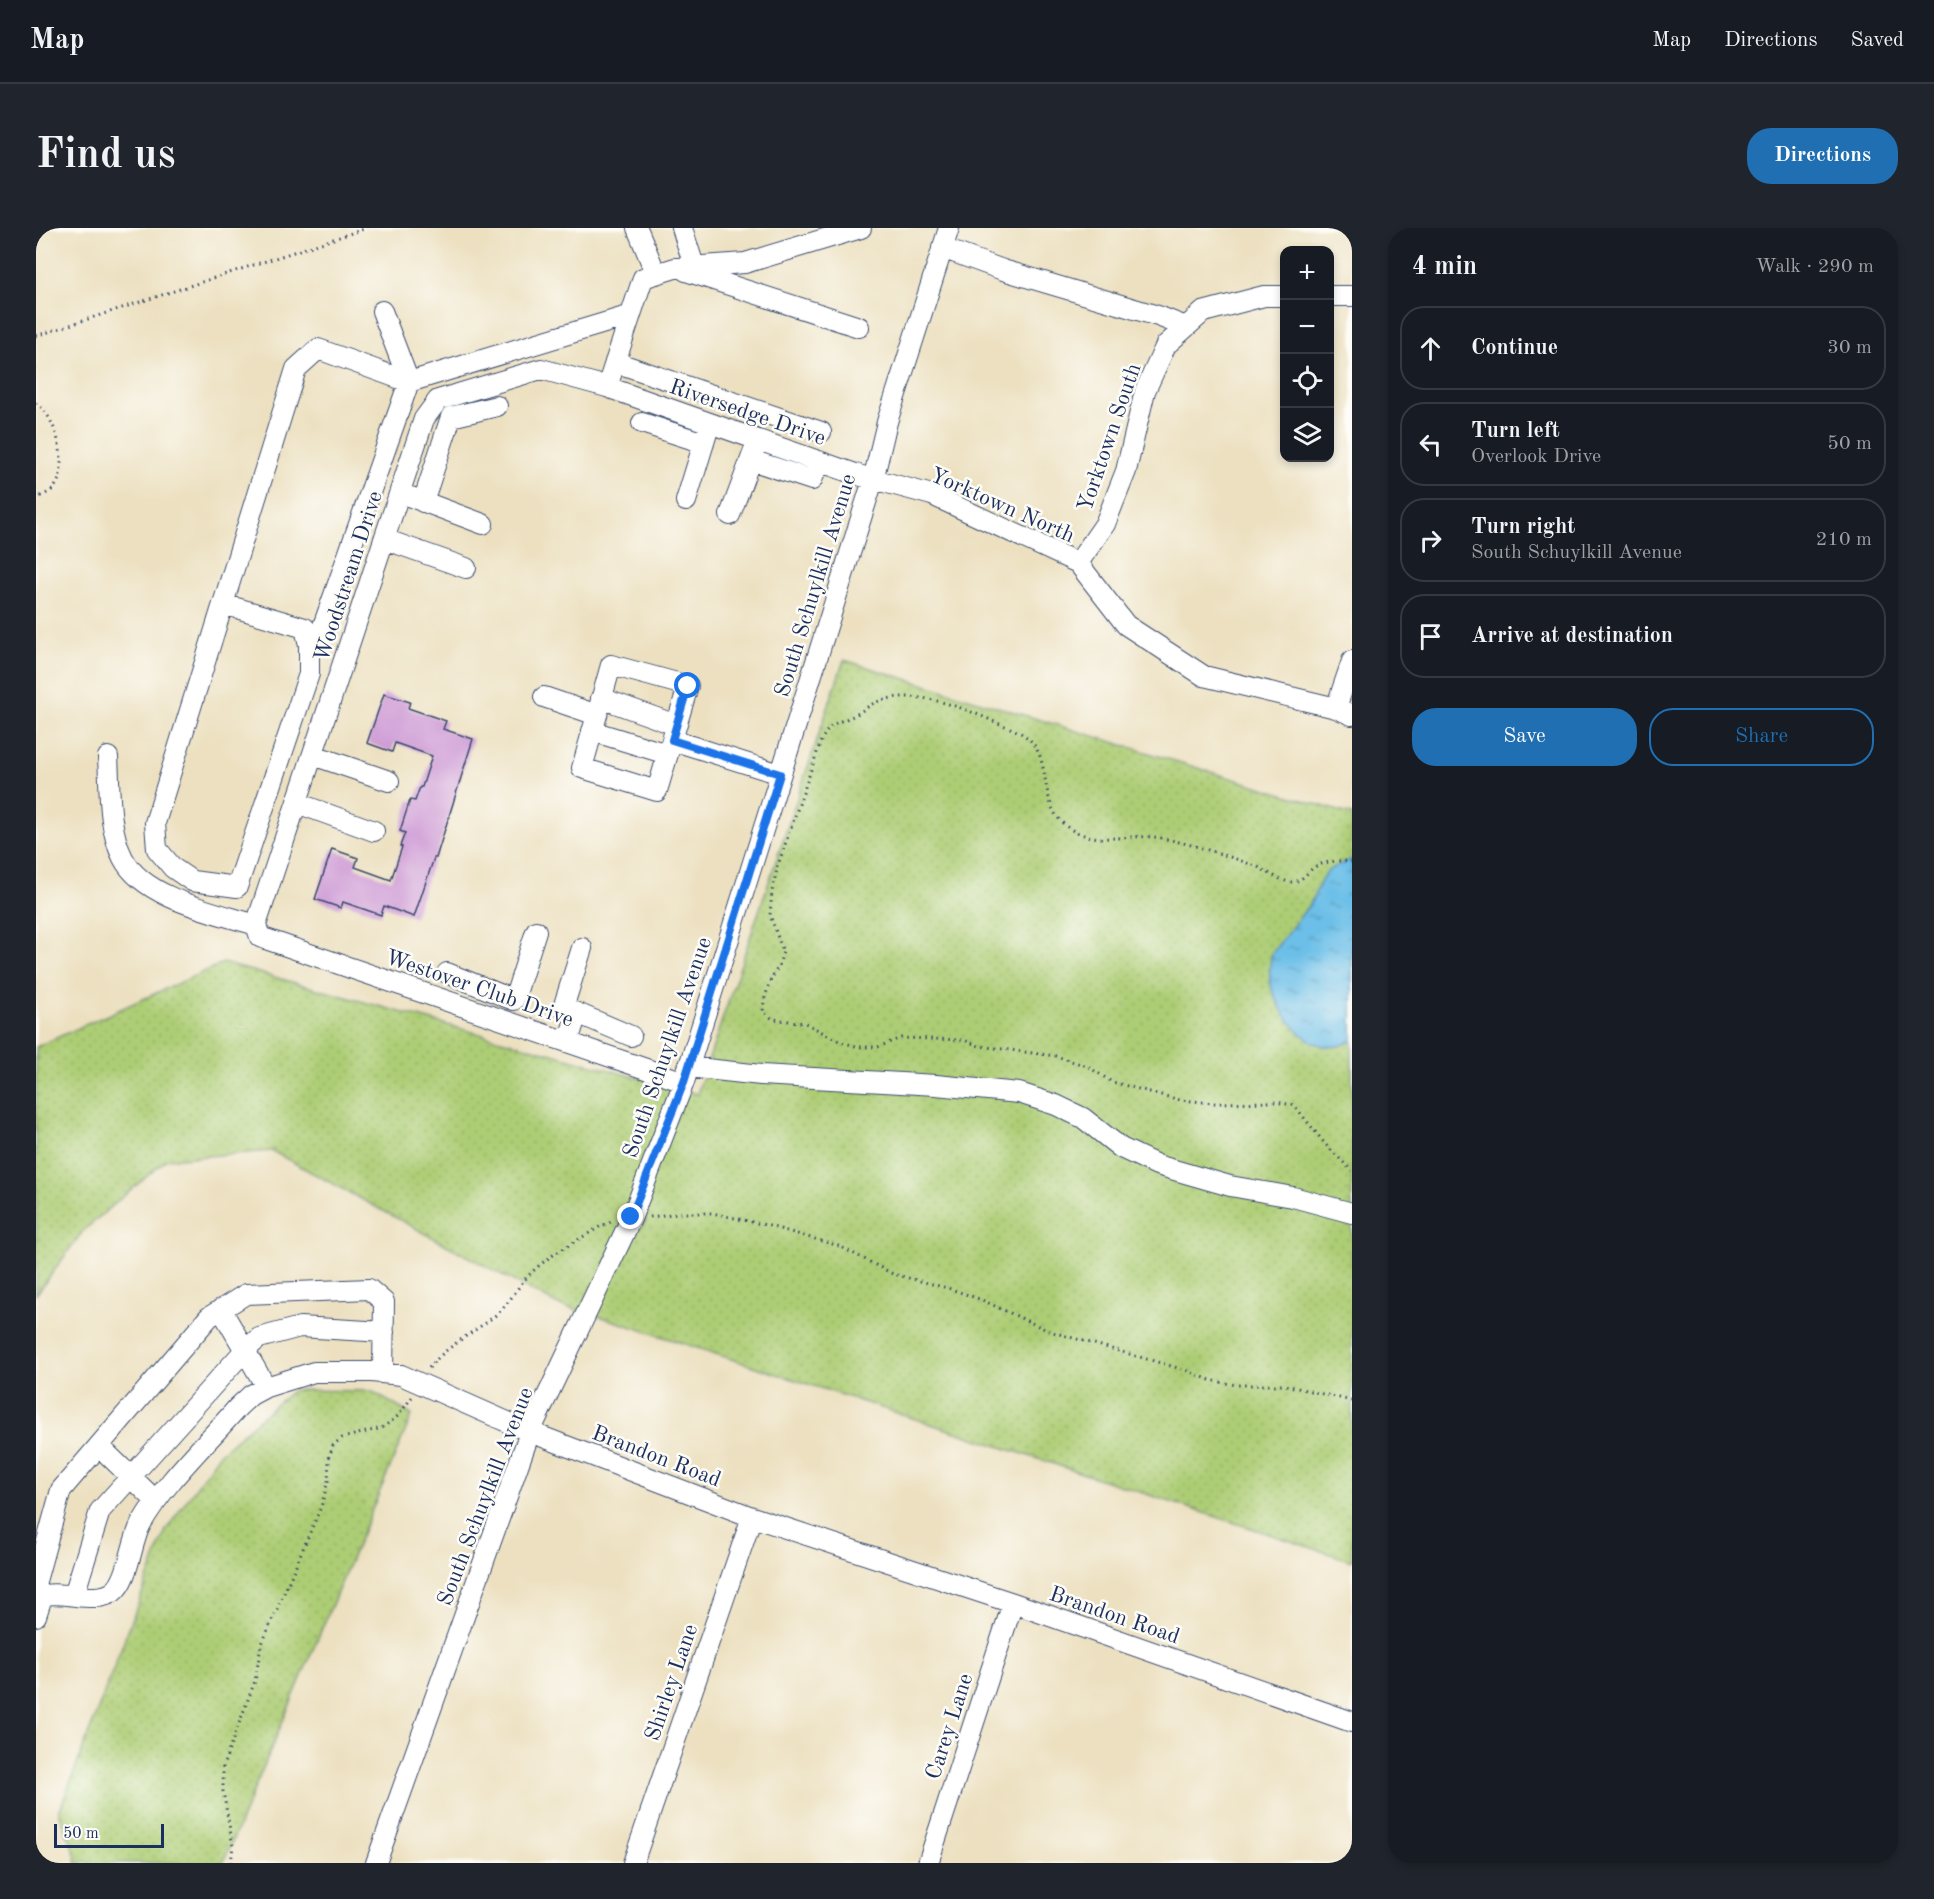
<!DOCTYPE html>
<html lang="en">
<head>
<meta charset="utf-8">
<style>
	body { margin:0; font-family:"Old Standard TT",serif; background:#20242c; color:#f1f3f6 }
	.controls { position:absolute; right:18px; top:18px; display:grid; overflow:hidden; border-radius:12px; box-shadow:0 3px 9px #0003 }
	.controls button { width:54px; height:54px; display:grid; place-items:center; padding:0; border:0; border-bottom:2px solid #363941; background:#171b24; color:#f1f3f6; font:30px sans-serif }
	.scale { position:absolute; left:18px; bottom:15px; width:110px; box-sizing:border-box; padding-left:6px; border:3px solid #1b2f5e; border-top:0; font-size:16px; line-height:21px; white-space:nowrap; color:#1b2f5e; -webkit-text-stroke:4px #fdfcf7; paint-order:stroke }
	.stop { position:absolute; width:18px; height:18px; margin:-14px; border:4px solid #1a73e8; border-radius:50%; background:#fff }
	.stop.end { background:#1a73e8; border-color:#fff; box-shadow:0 2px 6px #0008 }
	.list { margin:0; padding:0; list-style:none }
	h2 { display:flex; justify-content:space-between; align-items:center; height:78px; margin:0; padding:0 24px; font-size:26px }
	h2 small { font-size:20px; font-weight:400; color:#9ea1a6 }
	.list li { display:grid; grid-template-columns:39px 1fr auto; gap:18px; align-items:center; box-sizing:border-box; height:84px; margin:0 12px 12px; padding:0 12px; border:2px solid #363941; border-radius:24px }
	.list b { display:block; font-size:22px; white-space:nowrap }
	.list p { margin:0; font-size:20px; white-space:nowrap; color:#9ea1a6 }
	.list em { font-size:20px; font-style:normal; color:#9ea1a6 }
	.actions { display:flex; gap:12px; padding:18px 24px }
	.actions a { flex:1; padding:14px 0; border:2px solid #1f6fb2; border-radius:24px; text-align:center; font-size:21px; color:#1f6fb2 }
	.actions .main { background:#1f6fb2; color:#fff }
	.icon { flex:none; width:33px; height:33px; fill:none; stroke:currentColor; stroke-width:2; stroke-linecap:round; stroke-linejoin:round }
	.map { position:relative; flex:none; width:1316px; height:1635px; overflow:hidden; border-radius:24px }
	header { display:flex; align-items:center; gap:36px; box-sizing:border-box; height:84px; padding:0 30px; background:#171b24; border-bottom:2px solid #363941 }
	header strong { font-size:28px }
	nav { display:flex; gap:33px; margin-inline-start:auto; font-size:21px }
	.intro { display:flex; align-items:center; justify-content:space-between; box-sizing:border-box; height:144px; padding:0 36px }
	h1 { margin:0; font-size:42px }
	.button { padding:15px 27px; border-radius:24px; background:#1f6fb2; color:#fff; font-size:21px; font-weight:700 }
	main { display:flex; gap:36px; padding:0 36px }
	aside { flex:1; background:#171b24; border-radius:24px; box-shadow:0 3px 9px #0003 }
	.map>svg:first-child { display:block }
</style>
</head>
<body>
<header>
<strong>Map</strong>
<nav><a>Map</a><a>Directions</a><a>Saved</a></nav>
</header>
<div class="intro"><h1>Find us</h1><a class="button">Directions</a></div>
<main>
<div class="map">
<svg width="1316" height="1635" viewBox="0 0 1316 1635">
	<defs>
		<pattern id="grass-dots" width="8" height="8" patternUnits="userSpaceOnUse" patternTransform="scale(1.5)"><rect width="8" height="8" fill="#adcd75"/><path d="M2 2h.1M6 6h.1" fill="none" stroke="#94b068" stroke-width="1.8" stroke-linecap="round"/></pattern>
		<pattern id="water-ripples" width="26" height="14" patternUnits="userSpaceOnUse" patternTransform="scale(1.5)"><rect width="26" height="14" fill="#6cbfe8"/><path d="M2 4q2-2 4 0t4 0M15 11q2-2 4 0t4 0" fill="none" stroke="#589cbf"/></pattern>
	</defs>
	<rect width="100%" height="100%" fill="#fdfcf7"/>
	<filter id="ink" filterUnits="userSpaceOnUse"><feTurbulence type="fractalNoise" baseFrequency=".0167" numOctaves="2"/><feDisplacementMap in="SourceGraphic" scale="12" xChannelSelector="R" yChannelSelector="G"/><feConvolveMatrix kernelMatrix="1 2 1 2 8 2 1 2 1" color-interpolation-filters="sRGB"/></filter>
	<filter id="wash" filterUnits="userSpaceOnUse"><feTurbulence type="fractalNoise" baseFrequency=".008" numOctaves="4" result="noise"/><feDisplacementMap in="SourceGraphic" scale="24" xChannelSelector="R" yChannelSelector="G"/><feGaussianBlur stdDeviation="1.35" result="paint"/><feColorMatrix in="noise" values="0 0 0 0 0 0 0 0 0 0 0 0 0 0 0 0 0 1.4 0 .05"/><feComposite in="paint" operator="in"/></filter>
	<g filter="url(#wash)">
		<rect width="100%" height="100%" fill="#ece0c0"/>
		<!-- grass -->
		<path fill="url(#grass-dots)" stroke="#647e6a" stroke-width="1.5" d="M808 432 1316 587V1333L563 1088 522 1077 236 923 131 931 47 1003 0 1067V819L187 735 661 866Z
			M257 1162 335 1163 376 1187 187 1635H40L41 1631 23 1584 130 1302 184 1225Z"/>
		<!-- water -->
		<path fill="url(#water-ripples)" stroke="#4477a3" stroke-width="1.5" d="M1316 631V813C1284 830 1259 805 1244 779 1240 771 1235 762 1234 753 1233 743 1234 734 1236 725L1274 676 1287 649 1294 641Z"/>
		<g id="blocks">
			<!-- building -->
			<path fill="#cc97d4" d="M348 466 374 474 372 480 410 493 407 501 437 511 400 630H398L378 689 348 678 345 687 307 674 305 680 279 671 296 621 322 630 319 639 355 652 366 619 364 618 369 605 364 603 374 572 379 573 384 559H386L396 528 359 515 356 524 331 515Z"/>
		</g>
	</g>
	<g filter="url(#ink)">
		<use href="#blocks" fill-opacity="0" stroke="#3a4a6d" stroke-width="1.5"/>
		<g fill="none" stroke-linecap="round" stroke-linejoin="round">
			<defs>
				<path id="minor" d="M601 0 620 46
					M646 0 658 38
					M906 20 967 42 1122 88 1150 99
					M650 43 823 99
					M1294 68H1316
					M346 83 373 154 595 87
					M579 134 785 204
					M571 159 607 50 639 40 709 35 825 0
					M606 195 668 215
					M715 232 776 252 783 233
					M375 269 447 296
					M650 273 674 195
					M387 274 415 189 461 178
					M694 287 719 220
					M348 311 430 340
					M1042 335 1069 296 1090 243 1109 163 1130 117 1167 84 1228 68H1248
					M187 376 269 400 273 417V446L201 659 156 653 137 640 121 621 119 595 260 141 282 121 373 154 285 404
					M575 437 652 458 621 563 546 540Z
					M508 469 561 487
					M565 470 640 497
					M1300 480 1316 433
					M556 503 631 526
					M636 512 744 546
					M277 527 353 553
					M72 529C74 561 72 601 87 630 108 671 179 684 220 697
					M261 575 338 603
					M411 745 478 772 500 703
					M541 785 527 780 546 720
					M532 814 541 785 595 808
					M652 839 725 847 900 857 983 865 1020 877 1047 890 1085 920 1121 937 1194 958 1257 969 1316 985
					M648 854 224 709 220 697 388 191 402 172 505 141 571 159 822 247 896 267 1042 335 1090 397 1168 448 1300 480 1316 487
					M185 1081 230 1159
					M63 1218 120 1273
					M0 1353 25 1262 173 1089 210 1066 333 1061 348 1074 347 1145
					M38 1367 64 1283 209 1122 223 1110 264 1099 348 1104
					M0 1369C25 1360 57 1377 77 1364 93 1352 95 1314 105 1296 128 1255 171 1215 202 1179L215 1167 230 1159 278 1144H336L365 1147 494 1204 716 1289 977 1375 1316 1494
					M0 1388 7 1366
					M340 1635 494 1204 595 991 648 854 837 252 851 194 913 0
					M597 1635 716 1289
					M892 1635 977 1375"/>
			</defs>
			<!-- minor casing -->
			<use href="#minor" stroke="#3a4a6d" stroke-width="22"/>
			<!-- path -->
			<path stroke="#3a4a6d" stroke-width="3" stroke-dasharray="1.5 4.5" stroke-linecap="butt" d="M0 108 331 0
				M0 175C20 187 35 242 17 261 13 265 5 268 0 270
				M1316 634C1303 632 1288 633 1277 640 1270 646 1264 655 1254 654 1241 652 1230 642 1217 637 1189 627 1159 617 1130 611 1102 604 1073 616 1045 606 997 589 1020 537 993 511 983 502 968 498 957 493 923 478 879 461 843 473 834 476 827 483 819 487 801 496 796 492 785 513L742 637 736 663 734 687 747 724 743 737 733 756 728 773 727 784 737 791 769 795 803 813 822 819H842L865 810 928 812 943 818 1020 828 1051 838 1076 854 1144 872 1179 875 1239 874 1258 877 1290 917 1316 943
				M614 989 642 985H676L730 997 803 1018 857 1046 915 1061 946 1072 1013 1103 1149 1142 1174 1152 1200 1157H1249L1316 1173
				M393 1140C411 1117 438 1105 461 1086 474 1075 481 1059 493 1047 512 1027 541 1013 565 998L575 994
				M195 1635 197 1618 187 1563V1538L219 1453 225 1418 285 1279 292 1253 293 1230 297 1217 306 1210 346 1200 362 1188 376 1169"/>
			<!-- minor -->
			<use href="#minor" stroke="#fff" stroke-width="20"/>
		</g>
	</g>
	<g fill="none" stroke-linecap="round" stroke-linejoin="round" filter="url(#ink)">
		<!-- route -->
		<path stroke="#1a73e8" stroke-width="8" d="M595 989 648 854 744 546 636 512 652 458"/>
	</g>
	<g text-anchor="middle" stroke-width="5" stroke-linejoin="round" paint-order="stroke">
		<!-- street labels -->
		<g font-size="22" fill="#1b2f5e" stroke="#fdfcf7">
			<text transform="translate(712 183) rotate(19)" y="8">Riversedge Drive</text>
			<text transform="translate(1072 209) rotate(-71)" y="8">Yorktown South</text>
			<text transform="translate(967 276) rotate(24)" y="8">Yorktown North</text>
			<text transform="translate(311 348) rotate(-72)" y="8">Woodstream Drive</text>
			<text transform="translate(778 357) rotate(-73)" y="8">South Schuylkill Avenue</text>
			<text transform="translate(444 759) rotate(19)" y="8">Westover Club Drive</text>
			<text transform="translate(630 819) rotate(-71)" y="8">South Schuylkill Avenue</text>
			<text transform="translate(621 1227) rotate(21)" y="8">Brandon Road</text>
			<text transform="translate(448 1268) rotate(-69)" y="8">South Schuylkill Avenue</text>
			<text transform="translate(1079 1386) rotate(19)" y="8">Brandon Road</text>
			<text transform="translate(634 1454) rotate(-71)" y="8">Shirley Lane</text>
			<text transform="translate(912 1498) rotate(-72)" y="8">Carey Lane</text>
		</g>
	</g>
</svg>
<div class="controls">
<button>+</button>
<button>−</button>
<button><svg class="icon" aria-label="locate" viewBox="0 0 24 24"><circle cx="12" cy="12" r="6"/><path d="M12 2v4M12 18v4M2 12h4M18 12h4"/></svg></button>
<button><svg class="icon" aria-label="layers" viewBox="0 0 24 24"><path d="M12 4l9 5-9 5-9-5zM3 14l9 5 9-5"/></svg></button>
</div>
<div class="scale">50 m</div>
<div class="stop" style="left:652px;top:458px"></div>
<div class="stop end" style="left:595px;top:989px"></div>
</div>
<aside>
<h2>4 min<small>Walk · 290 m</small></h2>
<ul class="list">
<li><svg class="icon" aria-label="ahead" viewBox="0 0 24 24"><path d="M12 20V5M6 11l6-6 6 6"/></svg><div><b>Continue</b></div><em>30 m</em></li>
<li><svg class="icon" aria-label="left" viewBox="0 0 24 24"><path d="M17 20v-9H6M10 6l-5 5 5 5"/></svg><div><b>Turn left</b><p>Overlook Drive</p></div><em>50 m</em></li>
<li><svg class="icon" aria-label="right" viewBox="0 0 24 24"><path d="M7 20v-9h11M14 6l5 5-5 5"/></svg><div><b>Turn right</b><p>South Schuylkill Avenue</p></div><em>210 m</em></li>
<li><svg class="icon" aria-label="arrive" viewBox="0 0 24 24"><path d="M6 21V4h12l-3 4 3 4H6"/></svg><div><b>Arrive at destination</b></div></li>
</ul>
<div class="actions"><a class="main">Save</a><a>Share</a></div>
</aside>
</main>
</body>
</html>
